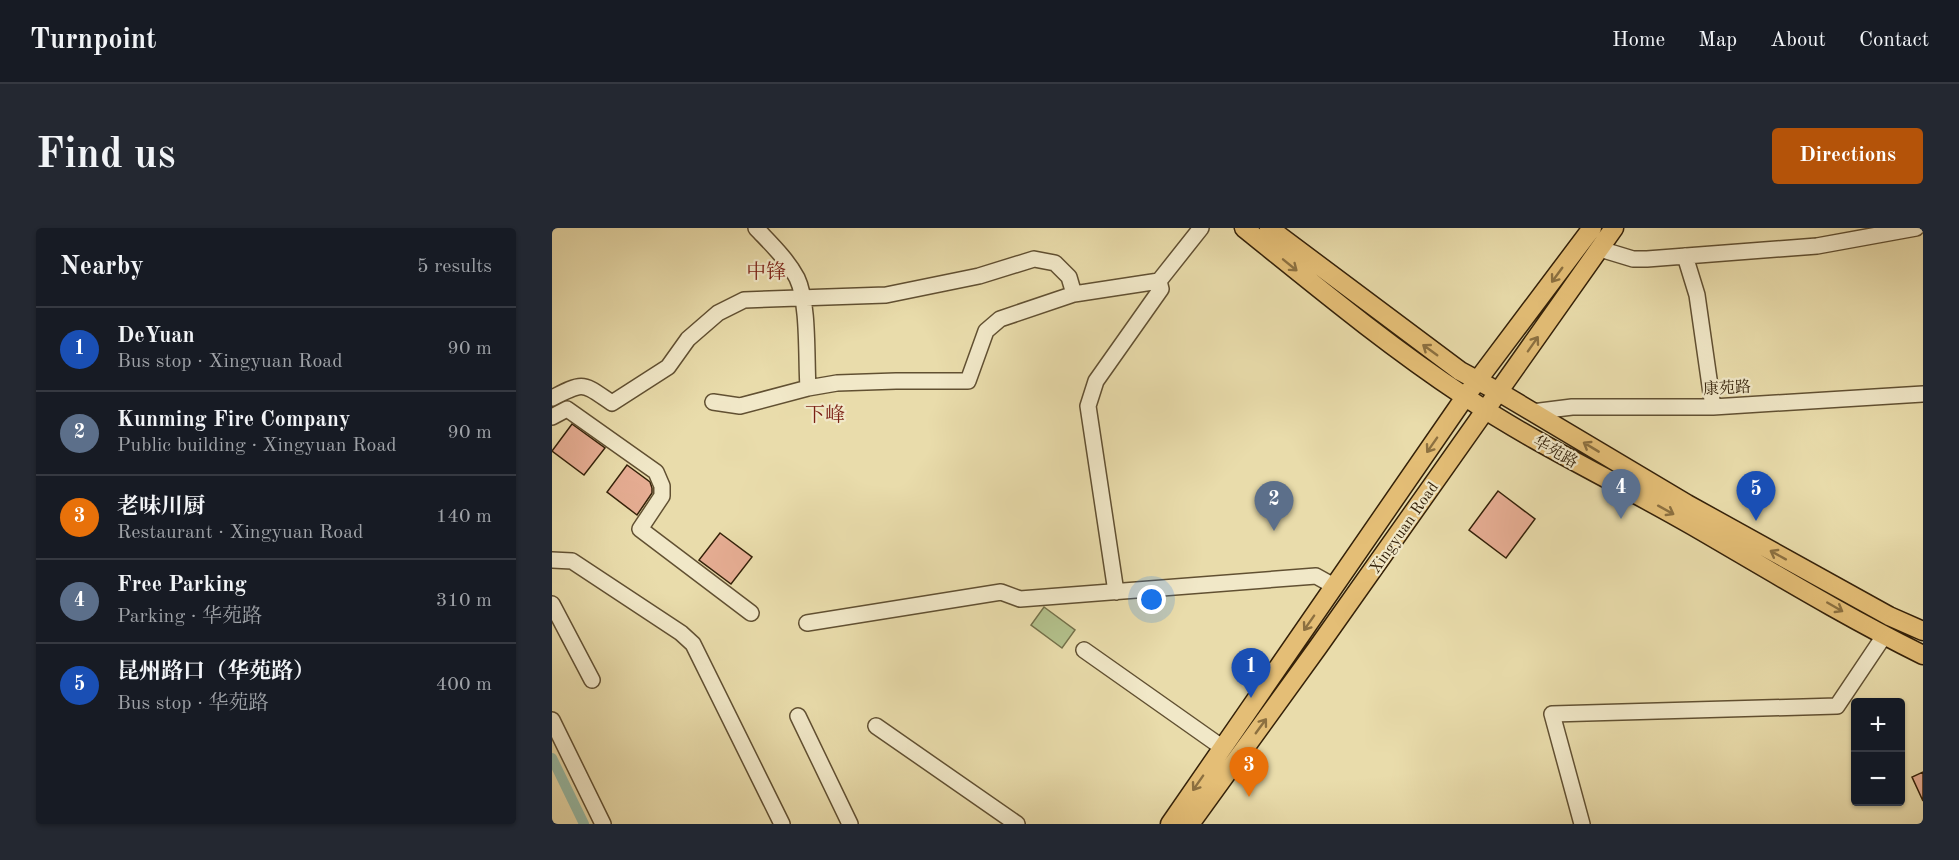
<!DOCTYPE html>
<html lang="en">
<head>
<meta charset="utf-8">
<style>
	body { margin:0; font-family:"Old Standard TT","Noto Serif SC",serif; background:#242831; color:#f1f3f6 }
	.controls { position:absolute; right:18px; bottom:18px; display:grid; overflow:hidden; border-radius:6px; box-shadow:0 2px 4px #0004 }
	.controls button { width:54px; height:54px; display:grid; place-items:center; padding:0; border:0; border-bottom:2px solid #363941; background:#171b24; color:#f1f3f6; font:30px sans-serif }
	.you { position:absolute; left:600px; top:372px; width:21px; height:21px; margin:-15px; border:4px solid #fff; border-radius:50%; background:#1a73e8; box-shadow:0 0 0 9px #1a73e833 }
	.badge { display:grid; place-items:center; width:39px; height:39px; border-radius:50%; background:#b45309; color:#fff; font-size:20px; font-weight:700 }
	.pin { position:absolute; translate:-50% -50px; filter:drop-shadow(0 2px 3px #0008) }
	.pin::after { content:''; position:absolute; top:32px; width:21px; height:18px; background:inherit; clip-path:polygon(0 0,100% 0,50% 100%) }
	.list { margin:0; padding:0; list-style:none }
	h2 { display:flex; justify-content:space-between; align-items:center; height:78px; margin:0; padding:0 24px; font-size:26px }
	h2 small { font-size:20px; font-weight:400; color:#9ea1a6 }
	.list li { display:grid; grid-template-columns:39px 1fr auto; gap:18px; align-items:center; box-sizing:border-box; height:84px; padding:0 24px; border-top:2px solid #363941 }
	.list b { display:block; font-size:22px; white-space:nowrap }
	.list p { margin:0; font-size:20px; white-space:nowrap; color:#9ea1a6 }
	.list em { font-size:20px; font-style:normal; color:#9ea1a6 }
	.map { position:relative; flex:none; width:1371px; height:596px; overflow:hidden; border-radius:6px }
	header { display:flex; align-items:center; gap:36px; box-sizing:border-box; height:84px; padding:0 30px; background:#171b24; border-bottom:2px solid #363941 }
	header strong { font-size:28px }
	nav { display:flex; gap:33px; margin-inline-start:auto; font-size:21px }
	.intro { display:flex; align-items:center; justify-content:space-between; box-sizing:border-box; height:144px; padding:0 36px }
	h1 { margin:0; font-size:42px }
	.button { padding:15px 27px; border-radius:6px; background:#b45309; color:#fff; font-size:21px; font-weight:700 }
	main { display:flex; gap:36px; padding:0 36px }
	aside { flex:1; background:#171b24; border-radius:6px; box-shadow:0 2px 4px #0004 }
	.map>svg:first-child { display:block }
</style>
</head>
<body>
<header>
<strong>Turnpoint</strong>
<nav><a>Home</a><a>Map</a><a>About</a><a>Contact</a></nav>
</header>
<div class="intro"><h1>Find us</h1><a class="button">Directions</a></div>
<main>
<aside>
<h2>Nearby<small>5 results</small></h2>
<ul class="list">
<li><span class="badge" style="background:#1a4fb4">1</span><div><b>DeYuan</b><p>Bus stop · Xingyuan Road</p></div><em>90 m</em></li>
<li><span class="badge" style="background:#5c6f8a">2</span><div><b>Kunming Fire Company</b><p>Public building · Xingyuan Road</p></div><em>90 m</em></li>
<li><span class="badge" style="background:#e8710a">3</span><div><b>老味川厨</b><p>Restaurant · Xingyuan Road</p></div><em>140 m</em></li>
<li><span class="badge" style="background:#5c6f8a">4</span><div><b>Free Parking</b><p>Parking · 华苑路</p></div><em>310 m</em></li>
<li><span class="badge" style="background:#1a4fb4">5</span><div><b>昆州路口（华苑路）</b><p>Bus stop · 华苑路</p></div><em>400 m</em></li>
</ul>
</aside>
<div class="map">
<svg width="1371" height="596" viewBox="0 0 1371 596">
	<rect width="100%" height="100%" fill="#e9dcab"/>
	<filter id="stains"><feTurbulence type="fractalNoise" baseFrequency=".00333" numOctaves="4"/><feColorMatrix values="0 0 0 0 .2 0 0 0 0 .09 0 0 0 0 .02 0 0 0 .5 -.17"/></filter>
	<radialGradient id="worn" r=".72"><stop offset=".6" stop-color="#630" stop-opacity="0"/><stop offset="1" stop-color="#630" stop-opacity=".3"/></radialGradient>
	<!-- green -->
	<path fill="#b3c18c" stroke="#74714a" stroke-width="1.5" d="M492 379 523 402 510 420 479 397Z"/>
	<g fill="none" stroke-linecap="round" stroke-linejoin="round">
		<!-- canal -->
		<path stroke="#98bca7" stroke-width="10" d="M0 530 32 596"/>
	</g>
	<!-- building -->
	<path fill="#e6ad93" stroke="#342109" stroke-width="1.5" d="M20 196 53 220 32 247 0 223Z
		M75 237 98 254 100 260V265L85 287 55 264Z
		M946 263 983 291 954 330 917 302Z
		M168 305 200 329 179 356 147 332Z
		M1371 544V573L1360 549Z"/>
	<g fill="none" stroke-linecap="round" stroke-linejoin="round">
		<defs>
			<path id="minor" d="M204 0C219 16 235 31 245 50 257 75 254 131 256 160
				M1048 21 1081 31H1095L1265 18 1364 0
				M1133 28 1145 67 1161 179
				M0 170C33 153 30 155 60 175L116 139 136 111 166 85 192 72 334 67 427 48 482 31 503 35 517 49 522 66 607 53 649 0
				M161 174 188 178 256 160 285 155 344 153H416L434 103 448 91 522 66
				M980 184 1020 179H1161L1371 166
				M0 189 15 181 104 244 110 258V268L88 301 199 385
				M0 332 20 333 129 405 141 416 230 596
				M564 364 536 178 544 153 609 61 607 53
				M0 376 40 452
				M255 395 449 364 468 371 764 348 782 358
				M532 422 671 520
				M246 488 298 596
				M0 492 51 596
				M324 498 465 596
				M1030 596 1000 486 1285 478 1332 408"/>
			<path id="major" d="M692 0C764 58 835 117 912 168 985 217 1065 254 1141 298 1217 342 1292 388 1371 427
				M717 0 908 143 947 164 1135 276 1337 388 1371 403
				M618 596 913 169 1040 0
				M638 596 766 419 1062 0"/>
		</defs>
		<!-- minor casing -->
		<use href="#minor" stroke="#615032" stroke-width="18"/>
		<!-- major casing -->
		<use href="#major" stroke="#342109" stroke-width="21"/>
		<!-- minor -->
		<use href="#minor" stroke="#f1e8c8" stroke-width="15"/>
		<!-- major -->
		<use href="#major" stroke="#e4be76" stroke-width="18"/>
	</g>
	<!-- one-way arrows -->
	<defs><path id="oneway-shaft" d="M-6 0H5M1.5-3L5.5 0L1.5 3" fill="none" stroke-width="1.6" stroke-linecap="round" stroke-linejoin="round" transform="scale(1.5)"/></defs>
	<g stroke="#8c7040">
		<use href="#oneway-shaft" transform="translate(738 37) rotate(39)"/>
		<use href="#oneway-shaft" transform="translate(1005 47) rotate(126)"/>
		<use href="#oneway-shaft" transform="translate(981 116) rotate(-55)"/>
		<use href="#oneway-shaft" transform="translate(878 122) rotate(-144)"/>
		<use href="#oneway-shaft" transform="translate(880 217) rotate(125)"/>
		<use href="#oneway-shaft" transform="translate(1039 219) rotate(-149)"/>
		<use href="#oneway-shaft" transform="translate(1114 282) rotate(29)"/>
		<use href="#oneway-shaft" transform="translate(1226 327) rotate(-151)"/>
		<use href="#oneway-shaft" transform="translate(1283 379) rotate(30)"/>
		<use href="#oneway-shaft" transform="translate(757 395) rotate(125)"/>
		<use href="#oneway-shaft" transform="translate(709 498) rotate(-54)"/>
		<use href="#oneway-shaft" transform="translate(646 555) rotate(125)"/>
	</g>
	<g text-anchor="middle" stroke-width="4.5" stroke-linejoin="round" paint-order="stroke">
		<!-- street labels -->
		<g font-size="16" fill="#342109" stroke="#f1e8c8">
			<text transform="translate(1175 159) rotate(-3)" y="6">康苑路</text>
			<text transform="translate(1004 223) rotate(29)" y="6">华苑路</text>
			<text transform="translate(851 299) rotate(-55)" y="6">Xingyuan Road</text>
		</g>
		<!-- quarter labels -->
		<g font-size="20" fill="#7a1f14" stroke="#f1e8c8">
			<text x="214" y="50">中锋</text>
			<text x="273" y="193">下峰</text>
		</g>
	</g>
	<rect width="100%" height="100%" filter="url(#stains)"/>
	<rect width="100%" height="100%" fill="url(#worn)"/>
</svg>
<div class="controls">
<button>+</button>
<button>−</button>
</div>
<div class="you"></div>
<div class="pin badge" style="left:699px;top:470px;background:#1a4fb4">1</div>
<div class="pin badge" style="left:722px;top:303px;background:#5c6f8a">2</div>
<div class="pin badge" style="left:697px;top:569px;background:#e8710a">3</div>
<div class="pin badge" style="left:1069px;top:291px;background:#5c6f8a">4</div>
<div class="pin badge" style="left:1204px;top:293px;background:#1a4fb4">5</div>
</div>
</main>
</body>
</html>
